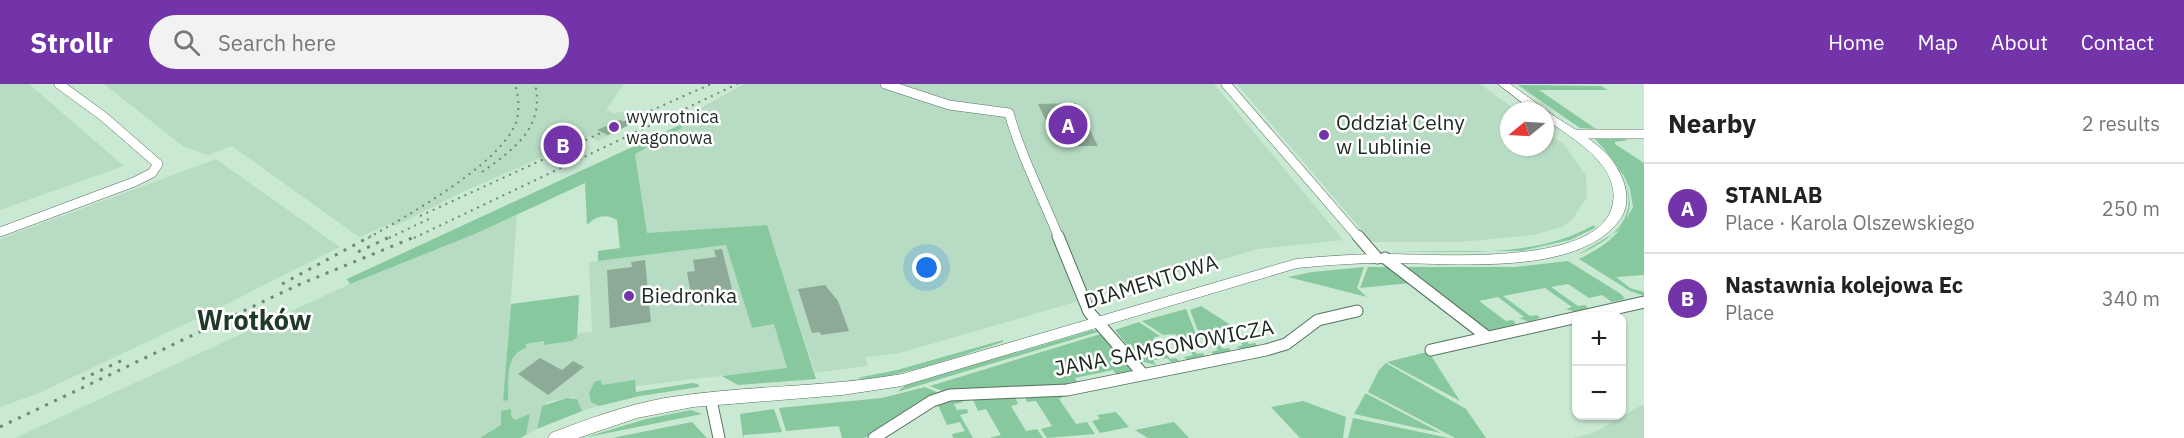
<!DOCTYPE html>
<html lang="en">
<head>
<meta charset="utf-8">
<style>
	body { margin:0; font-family:"IBM Plex Sans",sans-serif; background:#f2f2f2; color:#222 }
	.controls { position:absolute; right:18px; bottom:18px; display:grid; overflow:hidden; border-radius:12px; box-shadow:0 2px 4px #0004 }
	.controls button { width:54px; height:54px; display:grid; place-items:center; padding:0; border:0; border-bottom:2px solid #e0e0e0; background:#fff; color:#222; font:30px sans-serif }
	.compass { position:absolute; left:1500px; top:18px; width:54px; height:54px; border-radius:50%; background:#fff; box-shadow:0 2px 4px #0004; rotate:252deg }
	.you { position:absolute; left:927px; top:184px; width:21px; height:21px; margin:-15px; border:4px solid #fff; border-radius:50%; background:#1a73e8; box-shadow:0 0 0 9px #1a73e833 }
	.badge { display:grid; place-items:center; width:39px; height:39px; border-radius:50%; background:#7434a9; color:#fff; font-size:20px; font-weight:700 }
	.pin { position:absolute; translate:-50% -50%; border:3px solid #fff; box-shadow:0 2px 6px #0006 }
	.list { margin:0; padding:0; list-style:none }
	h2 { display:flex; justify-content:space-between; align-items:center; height:78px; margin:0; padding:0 24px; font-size:26px }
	h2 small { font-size:20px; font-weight:400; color:#767676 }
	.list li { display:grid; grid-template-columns:39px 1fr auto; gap:18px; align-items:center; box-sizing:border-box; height:90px; padding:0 24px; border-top:2px solid #e0e0e0 }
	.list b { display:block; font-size:22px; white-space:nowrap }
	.list p { margin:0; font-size:20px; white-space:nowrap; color:#767676 }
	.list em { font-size:20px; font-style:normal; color:#767676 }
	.icon { flex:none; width:33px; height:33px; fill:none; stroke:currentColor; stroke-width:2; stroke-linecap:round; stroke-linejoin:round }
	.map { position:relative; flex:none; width:1644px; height:354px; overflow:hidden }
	header { display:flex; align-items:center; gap:36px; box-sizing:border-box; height:84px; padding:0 30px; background:#7434a9; color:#fff }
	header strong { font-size:28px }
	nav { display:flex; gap:33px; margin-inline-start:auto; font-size:21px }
	.search { width:420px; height:54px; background:#f2f2f2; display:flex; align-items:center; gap:15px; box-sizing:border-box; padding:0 21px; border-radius:33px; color:#767676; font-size:22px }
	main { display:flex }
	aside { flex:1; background:#fff }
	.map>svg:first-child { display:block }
</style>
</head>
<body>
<header>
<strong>Strollr</strong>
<div class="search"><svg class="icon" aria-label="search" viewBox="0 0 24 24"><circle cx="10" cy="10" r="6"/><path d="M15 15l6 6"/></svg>Search here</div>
<nav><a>Home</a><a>Map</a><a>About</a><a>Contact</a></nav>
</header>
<main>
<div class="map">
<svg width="1644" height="354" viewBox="0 0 1644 354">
	<rect width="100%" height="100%" fill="#cae9d3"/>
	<!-- built -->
	<path fill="#b7dcc3" d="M0 0H29L124 82 0 126Z
		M104 0H624L606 26 613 29 634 27 646 33 597 57 590 52 465 107 395 142 390 140 359 153 232 62 208 71 184 63Z
		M744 0H1214L1343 156 1258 165 900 269 865 273 868 282 815 289 767 141 647 150 635 69 682 44 680 41 686 38 681 35Z
		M1237 0H1480L1517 27H1509V63H1545V47L1565 61 1586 92 1587 113 1572 136 1562 143 1533 151 1460 158H1372Z
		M216 75 340 163 219 224 39 309 0 323V155Z
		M517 131 507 268 526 260 544 257 545 261 572 257 579 249 592 248 589 178 726 161 752 244 774 240 788 284 594 307 593 300 589 313 599 322 582 327 577 315 572 313 547 318 541 324 537 345 526 351 530 331 515 336 511 332V326L503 342 485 354H15L350 200Z
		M1644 320V354H1573L1593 349Z"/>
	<!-- green -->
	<path fill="#87c89e" d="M1518 1 1601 2 1608 6H1539L1596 45 1580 44Z
		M680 41 682 44 635 70 647 149 767 141 816 295 738 301 722 292 787 284 774 240 752 244 726 161 598 177V167L620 164 617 136C607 129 595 132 587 141L585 99 477 149 350 200 347 195Z
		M1588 53C1644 100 1644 144 1577 171L1621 145 1633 123 1630 105 1623 90Z
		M1621 53 1628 56 1615 58V60L1644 79V191L1616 193 1630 204 1644 208V212L1630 207 1579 175C1644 144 1644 107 1594 54Z
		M1594 141 1595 144 1570 156 1521 167H1380C1451 166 1530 177 1594 141Z
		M1568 177 1621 210 1625 215 1612 218 1602 211 1589 214 1568 200 1551 203 1578 222 1585 221 1588 224 1576 228 1566 225 1572 223 1545 204 1503 212 1530 232 1537 231 1540 234 1529 238 1519 234 1524 233 1498 213 1479 217 1506 237 1512 236 1515 238V241L1491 246 1482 245 1401 183H1515Z
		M1364 183 1357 204 1367 213 1288 193 1312 188Z
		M1368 183H1390L1410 199 1360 204Z
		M579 211 577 253 572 257 544 261V257L526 260V264C504 271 509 297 508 316L503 317 511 220Z
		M1201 222 1229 240 1249 260 1256 259 1257 263C1249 265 1243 268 1237 263L1243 261 1226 243 1207 247 1223 265 1229 264 1231 267 1215 271 1211 268 1218 266 1204 251 1200 252 1190 226Z
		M1186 225 1196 250 1195 253 1184 255 1197 270 1203 269 1205 273 1187 276 1184 273 1193 271 1175 250 1163 251 1142 237Z
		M1139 238 1160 252 1153 254 1170 275 1176 274 1179 277 1171 278 1167 274 1153 276 1156 281 1140 277 1115 246Z
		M1093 246 1101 247 897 308 906 301Z
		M1104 249 1132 287 1117 291 1113 286 1075 294 1078 299 1061 303 945 308 930 302Z
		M1003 256V258C974 267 882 300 857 294L897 286Z
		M1427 268 1430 270 1460 317 1387 278Z
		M1386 279 1466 325 1486 354H1455L1368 308 1379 286Z
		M601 296 602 301 635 296 636 308 692 299 698 300 699 303 640 312 599 322 591 318 589 310 594 298Z
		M925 303 941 310 864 354H842L839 342 786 347 779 324 882 314Z
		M1365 310H1367L1441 349 1354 330Z
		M1066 311 1059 315 1076 340 1087 338 1095 350 1047 354 1041 345 1052 342 1036 317 1027 318 1025 313Z
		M1015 313 1018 320 1011 322 1026 347 1037 345 1043 354H989L1001 351 986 325 978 327 973 315Z
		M567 314 577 315 582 327 537 345 542 322Z
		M954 315 964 318 954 320 957 326 967 325 968 329 960 331 973 354H953L952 350 965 347 960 338 947 341 938 321Z
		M1303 317 1346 333 1343 354H1300L1271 323Z
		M511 325V332L515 336 530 330 526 351 520 354H480L501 341V327Z
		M774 325 782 348 744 351 743 354 740 330Z
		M691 326 702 330 583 354 646 335Z
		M1116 328 1129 343 1100 349 1092 337 1100 335 1097 331Z
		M1353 334 1449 354H1348Z
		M692 338 707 354H612Z
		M1174 338 1189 354H1148L1135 346Z"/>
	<!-- building -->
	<path fill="#8daa96" d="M1076 19 1098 62H1058L1038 20Z
		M620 36 631 40 608 51 597 46Z
		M722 165 735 217 702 222 700 210 691 211 687 188 695 187 693 176 716 173 714 166Z
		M645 176 651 238 610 244 607 186 632 183 631 178Z
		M825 201 838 217 849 247 821 251 820 248 812 249 798 205Z
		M540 274 562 286 573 277 584 283 548 311 518 290Z"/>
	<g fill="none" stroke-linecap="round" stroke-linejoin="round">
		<defs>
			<path id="street-far1" d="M885 0 949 21 1009 29C1021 72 1042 112 1059 154
				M1226 0 1359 154
				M1575 50H1644
				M0 148 134 98 152 89 158 80 104 33 59 0"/>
			<path id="street" d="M1058 152 1089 228 1142 289
				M1358 152 1377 174
				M1385 174 1486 252
				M1431 266 1644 218
				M711 316 719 354
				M874 354 932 317 950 311 1067 306 1266 266 1286 260 1318 236 1357 227"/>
			<path id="secondary" d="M1498 0H1510C1523 9 1535 18 1547 27 1569 43 1598 56 1614 79 1625 95 1632 117 1621 134 1579 195 1449 178 1384 179 1355 179 1326 181 1297 184L902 302 842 311 693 323 637 334 578 354H548L551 349C588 335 626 321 665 314 743 301 823 304 902 290L1296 175C1326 172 1356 170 1387 170 1436 170 1596 183 1612 123 1623 82 1573 55 1545 35V27H1533Z"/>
		</defs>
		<!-- street-far1 casing -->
		<use href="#street-far1" stroke="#56725f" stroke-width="10"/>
		<!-- street casing -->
		<use href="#street" stroke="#56725f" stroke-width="13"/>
		<!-- secondary casing -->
		<use href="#secondary" stroke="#56725f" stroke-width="1"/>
		<!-- street-far1 -->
		<use href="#street-far1" stroke="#fff" stroke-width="9"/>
		<!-- street -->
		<use href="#street" stroke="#fff" stroke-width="11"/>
		<!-- secondary -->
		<use href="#secondary" fill="#fff" fill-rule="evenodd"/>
		<!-- rail-far1 -->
		<path stroke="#718677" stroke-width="2" stroke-dasharray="2 5" stroke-linecap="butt" d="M625 38 711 0
			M482 88C514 65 545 44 535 0
			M420 132 603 48
			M368 154C407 132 497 82 515 41 520 28 519 14 515 0
			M389 154 431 134
			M414 154 737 0"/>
		<!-- rail -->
		<path stroke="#718677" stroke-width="3" stroke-dasharray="3 7" stroke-linecap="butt" d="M358 168 392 152
			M282 200 371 152
			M82 295 123 276
			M0 343 298 201 417 152"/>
	</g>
	<!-- markers -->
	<g fill="#7434a9" stroke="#fff" stroke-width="2">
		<circle cx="614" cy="43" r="6"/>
		<circle cx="1324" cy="51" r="6"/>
		<circle cx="629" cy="212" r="6"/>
	</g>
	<g text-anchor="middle" stroke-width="5" stroke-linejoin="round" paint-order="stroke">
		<!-- far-poi labels -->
		<g font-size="18" fill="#1c2820" stroke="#fff" text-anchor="start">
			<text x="626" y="39">wywrotnica<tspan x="626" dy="21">wagonowa</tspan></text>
		</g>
		<!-- poi labels -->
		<g font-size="21" fill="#1c2820" stroke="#fff" text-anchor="start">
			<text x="1336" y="46">Oddział Celny<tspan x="1336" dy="24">w Lublinie</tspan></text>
			<text x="641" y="219">Biedronka</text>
		</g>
		<!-- street labels -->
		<g font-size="21" fill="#1c2820" stroke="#fff">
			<text transform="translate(1151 198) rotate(-17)" y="7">DIAMENTOWA</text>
			<text transform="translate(1164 264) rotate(-11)" y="7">JANA SAMSONOWICZA</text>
		</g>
		<!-- district labels -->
		<g font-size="27" font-weight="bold" fill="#203a29" stroke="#fff">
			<text x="254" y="246">Wrotków</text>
		</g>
	</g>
</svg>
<div class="controls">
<button>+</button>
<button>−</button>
</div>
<svg class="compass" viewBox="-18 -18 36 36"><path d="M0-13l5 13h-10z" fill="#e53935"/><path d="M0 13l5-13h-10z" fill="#767676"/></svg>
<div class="you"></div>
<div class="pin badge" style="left:1068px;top:41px">A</div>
<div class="pin badge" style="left:563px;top:61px">B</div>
</div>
<aside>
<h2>Nearby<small>2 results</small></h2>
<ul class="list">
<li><span class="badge">A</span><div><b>STANLAB</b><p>Place · Karola Olszewskiego</p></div><em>250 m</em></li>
<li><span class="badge">B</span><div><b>Nastawnia kolejowa Ec</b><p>Place</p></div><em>340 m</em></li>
</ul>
</aside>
</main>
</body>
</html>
